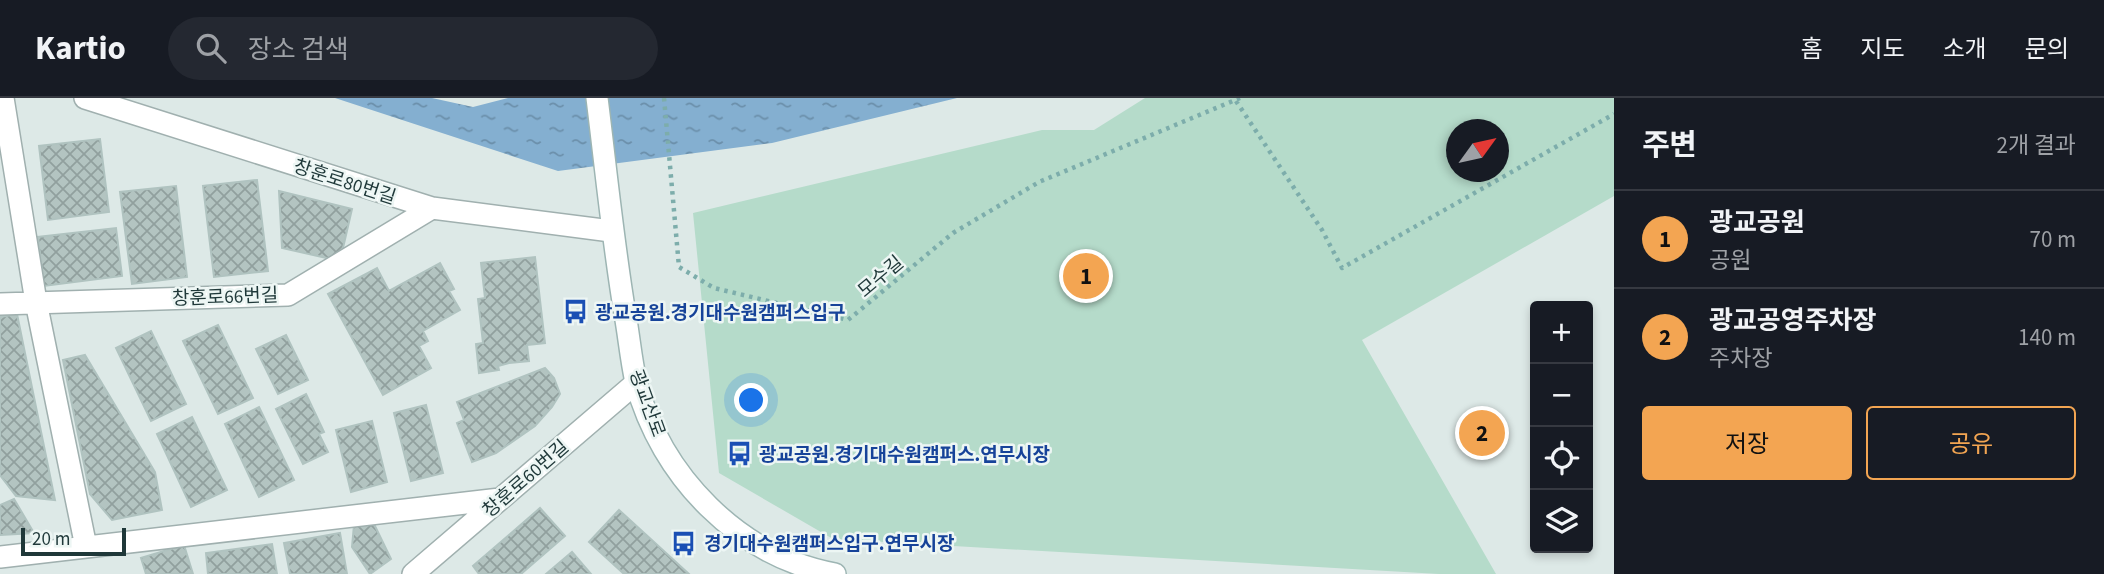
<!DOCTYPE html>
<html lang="ko">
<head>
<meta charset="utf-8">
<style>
	body { margin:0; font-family:"Source Sans 3","Noto Sans KR",sans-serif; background:#242831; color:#f1f3f6 }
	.controls { position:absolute; right:21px; bottom:21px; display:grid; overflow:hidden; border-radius:7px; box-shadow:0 4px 10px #0003 }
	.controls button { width:63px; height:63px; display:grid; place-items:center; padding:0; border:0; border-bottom:2px solid #363941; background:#171b24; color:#f1f3f6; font:35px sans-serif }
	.compass { position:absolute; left:1446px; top:21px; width:63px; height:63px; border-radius:50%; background:#171b24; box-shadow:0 4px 10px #0003; rotate:57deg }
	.scale { position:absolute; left:21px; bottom:18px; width:105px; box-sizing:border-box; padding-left:7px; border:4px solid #1f3839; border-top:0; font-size:19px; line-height:24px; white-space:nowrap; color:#1f3839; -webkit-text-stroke:5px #edf6f4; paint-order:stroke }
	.you { position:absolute; left:752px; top:303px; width:24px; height:24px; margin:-18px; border:5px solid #fff; border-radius:50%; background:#1a73e8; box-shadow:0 0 0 10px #1a73e833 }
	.badge { display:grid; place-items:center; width:46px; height:46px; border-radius:50%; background:#f3a552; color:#111; font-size:23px; font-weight:700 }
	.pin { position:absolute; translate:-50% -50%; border:4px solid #fff; box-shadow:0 2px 7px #0006 }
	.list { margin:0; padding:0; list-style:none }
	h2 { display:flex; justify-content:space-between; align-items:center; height:91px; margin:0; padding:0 28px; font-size:30px }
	h2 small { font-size:23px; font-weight:400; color:#9ea1a6 }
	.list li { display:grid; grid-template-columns:46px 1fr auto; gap:21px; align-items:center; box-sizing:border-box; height:98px; padding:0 28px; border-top:2px solid #363941 }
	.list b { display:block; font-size:26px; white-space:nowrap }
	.list p { margin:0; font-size:23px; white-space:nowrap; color:#9ea1a6 }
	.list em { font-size:23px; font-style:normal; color:#9ea1a6 }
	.actions { display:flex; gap:14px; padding:21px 28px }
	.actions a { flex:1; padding:16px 0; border:2px solid #f3a552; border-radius:7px; text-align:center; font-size:24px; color:#f3a552 }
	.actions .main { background:#f3a552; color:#111 }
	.icon { flex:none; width:38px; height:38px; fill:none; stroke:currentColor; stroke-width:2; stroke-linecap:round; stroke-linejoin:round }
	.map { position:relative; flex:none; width:1614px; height:476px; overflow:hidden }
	header { display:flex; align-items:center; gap:42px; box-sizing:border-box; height:98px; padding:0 35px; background:#171b24; border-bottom:2px solid #363941 }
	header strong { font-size:33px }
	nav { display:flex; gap:38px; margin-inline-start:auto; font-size:24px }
	.search { width:490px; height:63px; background:#242831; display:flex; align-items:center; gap:18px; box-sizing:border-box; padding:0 24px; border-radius:38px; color:#9ea1a6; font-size:26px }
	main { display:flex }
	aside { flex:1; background:#171b24 }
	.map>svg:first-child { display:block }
</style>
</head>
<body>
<header>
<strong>Kartio</strong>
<div class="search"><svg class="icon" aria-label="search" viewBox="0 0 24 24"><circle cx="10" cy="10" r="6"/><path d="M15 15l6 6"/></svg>장소 검색</div>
<nav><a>홈</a><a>지도</a><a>소개</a><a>문의</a></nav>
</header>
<main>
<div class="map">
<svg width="1614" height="476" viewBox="0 0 1614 476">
	<defs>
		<pattern id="water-ripples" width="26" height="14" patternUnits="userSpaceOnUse" patternTransform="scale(1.75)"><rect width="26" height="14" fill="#84afd0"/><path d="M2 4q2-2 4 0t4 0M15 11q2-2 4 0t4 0" fill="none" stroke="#6b8faa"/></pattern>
		<pattern id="building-cross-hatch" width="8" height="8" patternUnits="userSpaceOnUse" patternTransform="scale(1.75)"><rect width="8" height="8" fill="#b3c4c1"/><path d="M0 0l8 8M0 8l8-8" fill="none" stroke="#91a09e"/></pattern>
	</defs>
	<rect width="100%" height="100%" fill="#dde9e7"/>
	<!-- green -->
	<path fill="#b5dbca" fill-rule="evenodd" d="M1145 0H1614V98L1362 242 1496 476H1439L833 441 719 375 693 115 1042 32H1094ZM1456 32H1498V74H1456Z"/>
	<!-- water -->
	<path fill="url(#water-ripples)" d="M335 0H432L473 9 508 0H957L772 45 558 73Z"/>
	<!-- building -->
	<path fill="url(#building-cross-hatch)" stroke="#b0c3c0" stroke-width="2" d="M100 41 109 114 48 122 39 48Z
		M257 82 268 173 214 179 203 88Z
		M176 88 187 179 132 186 120 94Z
		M279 93 352 111 340 163 282 150Z
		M116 130 122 178 44 188 38 139Z
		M535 159 545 245 527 247 529 263 509 265 498 268 499 272 479 275 476 246 483 245 478 201 485 200 481 165Z
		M440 165 454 191 449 193 460 212 423 233 428 243 419 248 431 270 383 297 328 196 377 170 389 193Z
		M17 216 55 402 16 398 0 377V219Z
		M218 227 253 300 218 316 183 243Z
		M151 233 186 306 151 323 116 250Z
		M286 237 308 282 278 296 256 251Z
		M85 257 155 374 162 412 112 422 90 396 63 262Z
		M545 270 554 280 560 296 552 309 535 328 496 355 472 364 457 325 464 322 457 304Z
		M306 296 324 334 319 336 328 354 303 366 276 311Z
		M426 307 443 375 411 383 394 315Z
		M259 309 294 382 259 399 225 326Z
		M192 319 227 392 191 409 157 336Z
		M372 323 387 384 351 394 336 332Z
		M14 401 34 435 0 437V407Z
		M540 410 565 438 521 476H479L473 468Z
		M619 412 689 476H624L589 444Z
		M374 426 391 461 370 476 352 449 354 427Z
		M340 435 347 476H290L284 445Z
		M272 446 277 476H208L206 455Z
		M184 447 193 476H146L141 460Z
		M572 454 591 476H546Z"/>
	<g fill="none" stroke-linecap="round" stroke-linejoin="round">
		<defs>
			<path id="street" d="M3 0 36 204 86 449
				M85 0 432 110 611 133
				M0 206 288 197 432 110
				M0 459 500 401
				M413 476 637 284"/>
			<path id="secondary" d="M597 0C606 72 613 144 625 216 629 238 631 262 636 284 661 378 738 458 835 476"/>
		</defs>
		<!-- street casing -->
		<use href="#street" stroke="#a0b0af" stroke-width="24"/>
		<!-- secondary casing -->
		<use href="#secondary" stroke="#9db5b3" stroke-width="24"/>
		<!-- path -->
		<path stroke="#7dadab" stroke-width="4.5" stroke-dasharray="3.5 5" stroke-linecap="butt" d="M664 0 679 169 714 190 848 222 953 135 1039 84 1240 0
			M1236 3 1322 132 1342 170 1614 16"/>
		<!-- street -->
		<use href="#street" stroke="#fff" stroke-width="21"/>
		<!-- secondary -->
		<use href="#secondary" stroke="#fff" stroke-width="21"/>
	</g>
	<!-- icons -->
	<defs>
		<symbol id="bus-bare" viewBox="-9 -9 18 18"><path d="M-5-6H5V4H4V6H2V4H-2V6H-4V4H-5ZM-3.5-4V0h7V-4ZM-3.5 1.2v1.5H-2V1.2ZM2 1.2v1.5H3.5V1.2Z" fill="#1a4fb4" stroke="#edf6f4" stroke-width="2.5" paint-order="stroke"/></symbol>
	</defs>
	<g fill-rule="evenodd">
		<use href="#bus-bare" x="558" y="196" width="35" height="35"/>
		<use href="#bus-bare" x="722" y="338" width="35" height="35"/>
		<use href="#bus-bare" x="666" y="428" width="35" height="35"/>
	</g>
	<g text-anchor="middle" stroke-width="5" stroke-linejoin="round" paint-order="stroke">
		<!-- street labels -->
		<g font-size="19" fill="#1f3839" stroke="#edf6f4">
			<text transform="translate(345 83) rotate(18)" y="7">창훈로80번길</text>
			<text transform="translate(880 178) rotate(-40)" y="7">모수길</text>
			<text transform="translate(225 198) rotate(-2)" y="7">창훈로66번길</text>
			<text transform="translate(648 305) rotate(70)" y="7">광교산로</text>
			<text transform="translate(525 380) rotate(-41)" y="7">창훈로60번길</text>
		</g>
		<!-- transit labels -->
		<g font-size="19" font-weight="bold" fill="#164399" stroke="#edf6f4" text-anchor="start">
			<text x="595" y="221">광교공원.경기대수원캠퍼스입구</text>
			<text x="759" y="363">광교공원.경기대수원캠퍼스.연무시장</text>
			<text x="704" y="452">경기대수원캠퍼스입구.연무시장</text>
		</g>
	</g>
</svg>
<div class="controls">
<button>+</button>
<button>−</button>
<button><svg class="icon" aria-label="locate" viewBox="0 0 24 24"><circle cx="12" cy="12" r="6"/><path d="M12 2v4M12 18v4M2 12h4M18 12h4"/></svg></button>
<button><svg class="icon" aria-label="layers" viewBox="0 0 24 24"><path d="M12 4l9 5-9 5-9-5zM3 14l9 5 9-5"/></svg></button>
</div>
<svg class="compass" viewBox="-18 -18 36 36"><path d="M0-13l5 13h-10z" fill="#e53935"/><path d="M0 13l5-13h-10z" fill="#9ea1a6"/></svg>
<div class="scale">20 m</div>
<div class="you"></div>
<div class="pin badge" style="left:1086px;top:178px">1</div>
<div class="pin badge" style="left:1482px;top:335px">2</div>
</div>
<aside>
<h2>주변<small>2개 결과</small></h2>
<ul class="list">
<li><span class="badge">1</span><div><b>광교공원</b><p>공원</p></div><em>70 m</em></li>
<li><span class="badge">2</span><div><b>광교공영주차장</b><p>주차장</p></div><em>140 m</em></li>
</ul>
<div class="actions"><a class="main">저장</a><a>공유</a></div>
</aside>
</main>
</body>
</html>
